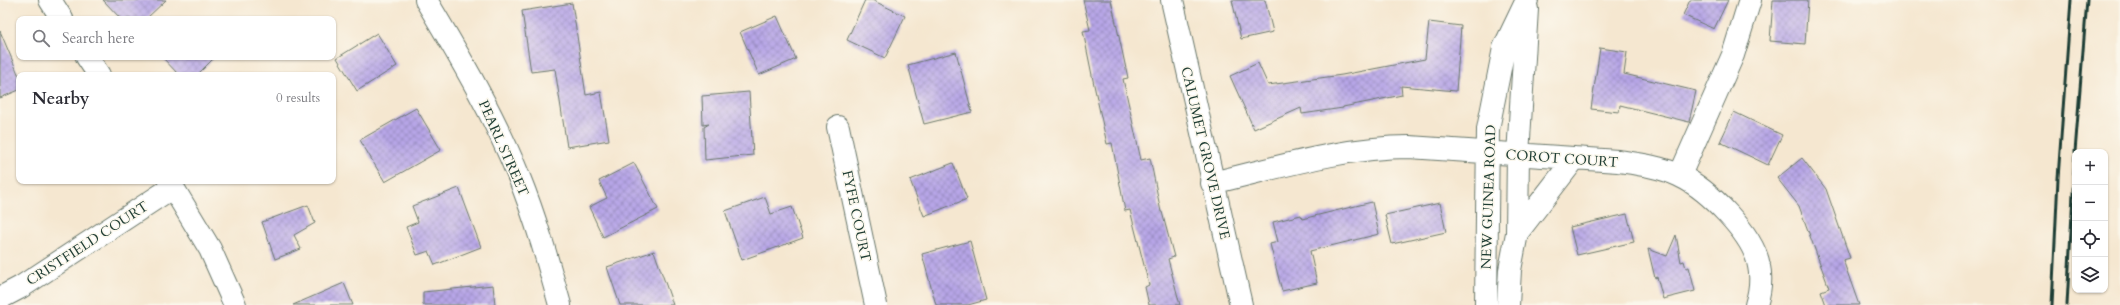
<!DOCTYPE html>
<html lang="en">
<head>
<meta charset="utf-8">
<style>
	body { margin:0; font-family:Cardo,serif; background:#f2f2f3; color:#2b2b33 }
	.controls { position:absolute; right:12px; bottom:12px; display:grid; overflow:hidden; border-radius:8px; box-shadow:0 1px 3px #0004 }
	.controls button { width:36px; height:36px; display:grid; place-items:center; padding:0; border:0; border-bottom:1px solid #e1e1e2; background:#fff; color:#2b2b33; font:20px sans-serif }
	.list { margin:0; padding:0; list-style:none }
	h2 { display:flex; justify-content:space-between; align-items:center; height:52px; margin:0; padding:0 16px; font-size:17px }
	h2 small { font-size:13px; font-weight:400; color:#7c7c81 }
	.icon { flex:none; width:22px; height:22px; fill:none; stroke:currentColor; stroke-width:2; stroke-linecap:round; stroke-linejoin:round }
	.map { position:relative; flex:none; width:2120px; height:305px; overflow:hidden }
	.search { position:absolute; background:#fff; box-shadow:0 1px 3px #0004; left:16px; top:16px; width:320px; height:44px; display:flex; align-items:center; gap:10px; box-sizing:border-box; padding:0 14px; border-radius:8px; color:#7c7c81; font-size:15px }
	.panel { position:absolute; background:#fff; box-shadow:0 1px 3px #0004; left:16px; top:72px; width:320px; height:112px; border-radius:8px }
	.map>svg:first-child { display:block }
</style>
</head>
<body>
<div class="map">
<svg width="2120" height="305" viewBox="0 0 2120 305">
	<defs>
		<pattern id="building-cross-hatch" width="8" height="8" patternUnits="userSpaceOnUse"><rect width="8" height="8" fill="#b7a6e7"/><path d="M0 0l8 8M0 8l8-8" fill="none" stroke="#9488bc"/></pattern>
	</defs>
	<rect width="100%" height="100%" fill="#fbf7ec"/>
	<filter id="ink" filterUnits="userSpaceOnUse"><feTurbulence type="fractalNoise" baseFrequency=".025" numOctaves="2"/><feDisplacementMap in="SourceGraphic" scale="8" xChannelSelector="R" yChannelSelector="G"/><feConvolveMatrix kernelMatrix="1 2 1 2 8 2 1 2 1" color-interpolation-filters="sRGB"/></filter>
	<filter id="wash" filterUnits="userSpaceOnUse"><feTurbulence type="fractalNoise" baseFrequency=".012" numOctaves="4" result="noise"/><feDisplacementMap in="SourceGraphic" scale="16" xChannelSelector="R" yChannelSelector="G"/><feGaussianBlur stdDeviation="0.9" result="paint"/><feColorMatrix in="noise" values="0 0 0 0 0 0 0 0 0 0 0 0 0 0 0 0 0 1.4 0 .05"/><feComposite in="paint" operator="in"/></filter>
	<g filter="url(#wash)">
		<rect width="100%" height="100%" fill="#f5e7d0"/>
		<g id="blocks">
			<!-- building -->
			<path fill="url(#building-cross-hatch)" d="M103 0H166L146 19H121Z
				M865 0H872L905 16 885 58 847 40Z
				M1083 0H1111L1128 78 1123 79 1141 160 1150 158 1161 212H1162L1174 257 1168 259 1180 305H1149L1145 287 1149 285 1130 210 1125 211 1112 143 1107 144 1094 85 1083 31 1090 30Z
				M1232 0H1265L1273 32 1241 39Z
				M1690 0H1728L1714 29 1683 15Z
				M1773 0H1808L1805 44 1770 41Z
				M572 3 586 95 601 92 609 140 567 147 555 69 531 72 522 11Z
				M777 16 796 59 759 75 740 32Z
				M1429 22 1461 26 1456 91 1401 86 1402 95 1343 107V108L1302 114 1301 108 1254 129 1230 76 1258 63 1268 85 1342 75 1425 59Z
				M0 31 19 76V90L0 98Z
				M377 33 397 66 357 91 337 58Z
				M1600 48 1627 52 1624 74 1696 91 1689 122 1620 105 1619 112 1591 109Z
				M956 52 972 112 924 124 908 65Z
				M162 57H215L197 75H179Z
				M749 92 753 155 705 160 704 127 709 124 703 125 702 96Z
				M416 108 441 150 385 182 360 140Z
				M1734 112 1782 135 1768 165 1720 142Z
				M1802 158 1826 189 1850 258 1843 260 1859 305H1826L1821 291 1829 288 1799 206 1777 178Z
				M634 163 658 209 603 237 589 207 607 198 599 181Z
				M953 163 967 199 924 216 910 180Z
				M459 188 481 247 435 265 429 251 417 255 406 227 418 222 412 206Z
				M765 197 771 214 792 207 803 238 742 260 725 211Z
				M1372 202 1379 234 1310 251 1317 283 1282 291 1270 244 1278 242 1273 222 1301 215 1302 219Z
				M1440 203 1446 232 1392 244 1385 215Z
				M308 205 315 223 294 235 301 249 275 259 262 222Z
				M1627 214 1634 242 1577 255 1570 227Z
				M1676 235 1681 262 1684 261 1686 268 1689 267 1695 291 1663 299 1657 277 1655 278 1648 249 1667 256Z
				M970 241 986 300 968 305H936L922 254Z
				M654 251 673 305H620L607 267Z
				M344 283 353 305H293Z
				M493 285 495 305H423V292Z"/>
		</g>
	</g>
	<g filter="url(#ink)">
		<use href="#blocks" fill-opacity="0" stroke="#6a786b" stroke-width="1"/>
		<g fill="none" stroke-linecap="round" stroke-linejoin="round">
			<defs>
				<path id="minor" d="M50 0 62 19
					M426 0C460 57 494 115 519 177 536 219 548 262 560 305
					M1172 0 1241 305
					M87 57 99 75
					M838 127 876 305
					M1680 175 1733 55 1750 0
					M169 181 210 249 235 305
					M1212 183C1276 168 1343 147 1409 147L1618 161C1638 164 1662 167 1680 176 1708 189 1754 235 1759 266 1762 280 1760 292 1756 305
					M1517 233 1575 158
					M0 298 21 287 173 187
					M1486 305 1488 129 1504 48 1527 0
					M1508 305 1510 270 1517 233 1518 155 1527 9"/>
			</defs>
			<!-- minor casing -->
			<use href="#minor" stroke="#6a786b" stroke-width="24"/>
			<!-- minor -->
			<use href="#minor" stroke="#fff" stroke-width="22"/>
			<!-- rail -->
			<path stroke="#1f3d34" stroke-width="3" d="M2075 152 2087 0
				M2052 305 2058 178 2071 0
				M2067 305 2075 157"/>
		</g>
	</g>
	<g text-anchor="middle" stroke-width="3" stroke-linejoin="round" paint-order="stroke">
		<!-- street labels -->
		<g font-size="14" fill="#1f3d34" stroke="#fbf7ec">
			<text transform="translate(504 148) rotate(66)" y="5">PEARL STREET</text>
			<text transform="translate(1206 153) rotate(77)" y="5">CALUMET GROVE DRIVE</text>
			<text transform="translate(1562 158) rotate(4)" y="5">COROT COURT</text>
			<text transform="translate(1488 197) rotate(-88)" y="5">NEW GUINEA ROAD</text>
			<text transform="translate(857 216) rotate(78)" y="5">FYFE COURT</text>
			<text transform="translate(87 243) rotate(-33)" y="5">CRISTFIELD COURT</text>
		</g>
	</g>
</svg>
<div class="controls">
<button>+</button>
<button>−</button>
<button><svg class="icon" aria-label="locate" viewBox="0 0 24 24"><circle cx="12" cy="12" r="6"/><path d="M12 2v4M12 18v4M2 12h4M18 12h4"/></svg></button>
<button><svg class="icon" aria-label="layers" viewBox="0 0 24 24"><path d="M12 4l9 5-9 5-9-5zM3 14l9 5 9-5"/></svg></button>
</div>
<div class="search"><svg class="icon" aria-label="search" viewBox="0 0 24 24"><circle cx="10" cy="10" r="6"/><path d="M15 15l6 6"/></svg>Search here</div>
<section class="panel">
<h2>Nearby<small>0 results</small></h2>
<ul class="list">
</ul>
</section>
</div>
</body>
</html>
